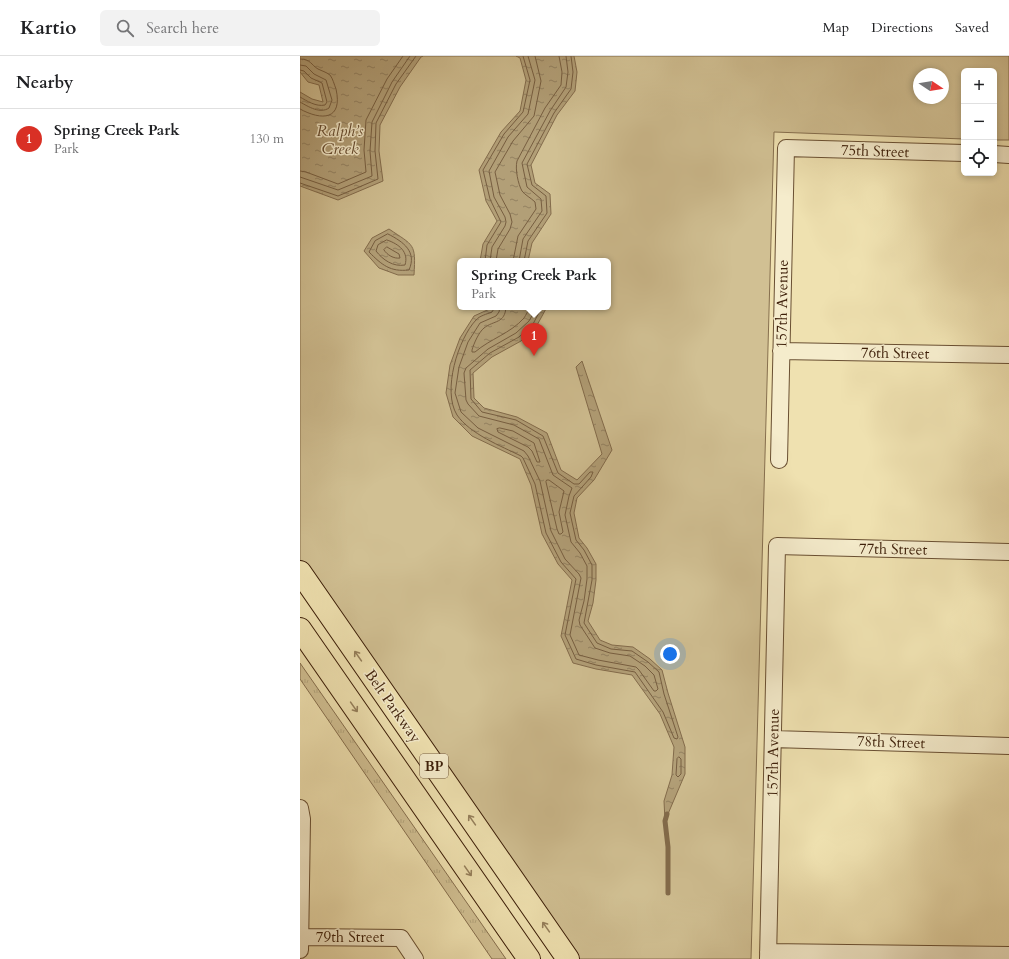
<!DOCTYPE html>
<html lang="en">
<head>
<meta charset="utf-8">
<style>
	body { margin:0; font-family:Cardo,serif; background:#f2f2f2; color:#202124 }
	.controls { position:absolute; right:12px; top:12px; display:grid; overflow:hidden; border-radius:6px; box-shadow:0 2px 6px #0003 }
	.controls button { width:36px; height:36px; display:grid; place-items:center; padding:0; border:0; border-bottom:1px solid #e0e0e0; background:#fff; color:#202124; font:20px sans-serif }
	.compass { position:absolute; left:613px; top:12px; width:36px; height:36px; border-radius:50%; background:#fff; box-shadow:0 2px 6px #0003; rotate:102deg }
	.you { position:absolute; left:370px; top:598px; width:14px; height:14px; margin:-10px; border:3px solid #fff; border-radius:50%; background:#1a73e8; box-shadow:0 0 0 6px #1a73e833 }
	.badge { display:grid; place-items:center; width:26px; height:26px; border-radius:50%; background:#d93025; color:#fff; font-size:13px; font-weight:700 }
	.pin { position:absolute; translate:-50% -33px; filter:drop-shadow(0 1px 2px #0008) }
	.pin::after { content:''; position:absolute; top:21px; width:14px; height:12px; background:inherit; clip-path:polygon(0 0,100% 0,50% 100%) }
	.popup { position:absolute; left:157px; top:202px; width:154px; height:52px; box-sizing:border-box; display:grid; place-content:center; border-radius:6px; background:#fff; filter:drop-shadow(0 1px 3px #0005); font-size:13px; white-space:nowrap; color:#757577 }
	.popup b { font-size:15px; color:#202124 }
	.popup::after { content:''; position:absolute; left:50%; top:100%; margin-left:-8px; border:8px solid transparent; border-top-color:#fff }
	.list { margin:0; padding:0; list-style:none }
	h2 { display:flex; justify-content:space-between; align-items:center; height:52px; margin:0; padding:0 16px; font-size:17px }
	h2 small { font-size:13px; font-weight:400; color:#757577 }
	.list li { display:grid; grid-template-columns:26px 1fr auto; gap:12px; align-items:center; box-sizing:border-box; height:60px; padding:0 16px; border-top:1px solid #e0e0e0 }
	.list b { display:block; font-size:15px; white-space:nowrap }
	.list p { margin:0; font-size:13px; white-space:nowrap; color:#757577 }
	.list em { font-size:13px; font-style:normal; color:#757577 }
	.icon { flex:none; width:22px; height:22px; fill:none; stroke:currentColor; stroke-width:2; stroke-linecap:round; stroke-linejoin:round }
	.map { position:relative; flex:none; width:709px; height:903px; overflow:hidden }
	header { display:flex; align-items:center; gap:24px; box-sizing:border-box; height:56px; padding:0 20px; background:#fff; border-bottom:1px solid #e0e0e0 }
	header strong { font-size:19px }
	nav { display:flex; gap:22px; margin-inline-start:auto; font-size:14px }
	.search { width:280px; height:36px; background:#f2f2f2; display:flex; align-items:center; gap:10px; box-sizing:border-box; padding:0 14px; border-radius:6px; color:#757577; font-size:15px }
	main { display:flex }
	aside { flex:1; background:#fff }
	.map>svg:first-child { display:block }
</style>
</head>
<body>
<header>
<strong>Kartio</strong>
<div class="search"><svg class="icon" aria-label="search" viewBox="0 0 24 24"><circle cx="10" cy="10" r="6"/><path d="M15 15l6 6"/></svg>Search here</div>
<nav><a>Map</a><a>Directions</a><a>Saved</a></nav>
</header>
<main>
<aside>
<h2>Nearby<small></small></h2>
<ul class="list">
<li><span class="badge">1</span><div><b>Spring Creek Park</b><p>Park</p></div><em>130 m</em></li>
</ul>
</aside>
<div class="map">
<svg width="709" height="903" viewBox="0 0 709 903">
	<defs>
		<pattern id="grass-tufts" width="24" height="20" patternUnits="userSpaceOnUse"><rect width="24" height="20" fill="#d1c093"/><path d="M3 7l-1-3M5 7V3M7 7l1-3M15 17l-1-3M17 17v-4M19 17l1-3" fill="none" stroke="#b4a57d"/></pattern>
		<pattern id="water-ripples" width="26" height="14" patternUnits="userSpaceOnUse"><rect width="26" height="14" fill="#b29f77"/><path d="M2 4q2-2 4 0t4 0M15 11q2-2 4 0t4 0" fill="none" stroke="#928160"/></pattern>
	</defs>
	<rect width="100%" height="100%" fill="#efe1b0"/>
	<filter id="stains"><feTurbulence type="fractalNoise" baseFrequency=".005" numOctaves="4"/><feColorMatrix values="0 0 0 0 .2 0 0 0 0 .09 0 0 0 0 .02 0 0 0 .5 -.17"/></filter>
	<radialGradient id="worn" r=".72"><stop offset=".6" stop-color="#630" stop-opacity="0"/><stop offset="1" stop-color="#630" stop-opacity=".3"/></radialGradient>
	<!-- grass -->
	<path fill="url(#grass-tufts)" stroke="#866f4e" d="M0 607 206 903H192L0 623Z"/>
	<!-- park -->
	<path fill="#d1c093" stroke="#866f4e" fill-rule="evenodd" d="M0 0H709V84H694V15H664V83L474 76 451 903H267L0 516ZM619 18H643V42H619ZM160 205H308V251H160Z"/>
	<!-- water -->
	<path fill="url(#water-ripples)" stroke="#836b4b" d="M0 0H123L121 1 100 31 80 69 79 95 83 125 38 144 0 130V36L12 43 23 46 19 29 8 26 0 16Z
		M216 0H274L277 16 275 35 257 59 231 109 235 127 250 138 251 158 232 187 228 205H180L183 188 197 165 186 145 179 114 201 76 220 55 226 24 220 2Z
		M89 173C114 190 116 187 114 219H98L79 212 64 195 72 182Z
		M194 251H247L236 271 221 285 192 301 173 317 174 342 184 352 217 361 247 377 261 414 277 424 302 398 276 311 282 305 312 394 294 424 277 442 274 457 279 482 287 492 296 508V524L293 547 288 565 300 584 312 589 333 591 350 603 362 614 368 637 385 691V718L365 765 364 745 372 719 374 691 360 658 332 619 296 613 273 607 261 580 272 524 258 508 242 478 231 429 220 403 172 380 153 361 146 337 150 309 160 282 174 260Z"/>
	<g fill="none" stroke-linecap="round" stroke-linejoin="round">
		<!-- shore -->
		<path stroke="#775e40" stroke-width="1" d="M0 3C11 3 11 9 18 13 22 15 26 16 30 19 33 23 34 28 36 33 43 64 22 65 0 53
			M0 9 6 10 14 18 26 24 32 44 29 52C20 58 9 51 0 46
			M0 14 4 15 11 22 22 27 27 46 25 49C16 51 7 45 0 41
			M0 115 6 116 38 128 66 116 64 94 66 64 87 23 103 0
			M0 121 38 134 72 120 70 95 72 66 92 26 110 0
			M0 127 38 140 78 123 75 95 76 67 96 28 116 0
			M88 178C104 186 117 196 109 214 90 216 82 209 69 196L75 185Z
			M87 184C99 188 109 196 105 209 93 211 83 204 76 195L78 189Z
			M87 191 99 198 100 202C94 203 87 199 84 194Z
			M185 205 187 189 201 166 190 143 183 114 204 78 223 56 230 24 223 0
			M190 205 192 191 205 170 206 166 205 161 194 141 189 115 208 81 228 58 235 24 228 0
			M196 205 198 193 210 173 212 166 210 158 200 139 195 116 213 85 234 60 241 25 235 0
			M213 205 218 180 236 153 235 146C231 142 225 139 222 135 218 128 215 113 217 105L245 52 261 29 262 16 259 0
			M219 205 223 183 242 155 241 143 227 131 222 107 250 55 266 31 268 16 266 0
			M224 205 228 185 247 157 246 140 232 129 227 108 254 57 271 33 273 16 271 0
			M195 251 192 256C187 258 179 260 176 264 158 283 142 335 157 359 170 378 201 390 221 400L223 402 235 428 246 477 261 506 276 523 265 579 276 603 296 609 335 616 363 656 374 682 377 683 378 681 364 638 359 616 348 606 332 595 311 593 297 587 284 567 292 524V509L284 494 276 484 270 457 274 440 291 421 293 416H290L279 428H274L258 417 243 380 216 364 182 356 171 343 170 314 190 297 219 281 233 268 242 251
			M200 251 199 256 196 260 180 267 168 286 159 311 155 337 161 356 178 372 224 395 228 400 240 425 251 475 265 503 279 518 281 522 270 579 279 599 298 604 336 611 339 614 354 635H356L358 633 354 619 345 610 330 600 310 597 295 592 280 569 279 564 284 545 287 523V510L280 497 271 486 265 459 269 440 272 432 253 419 239 383 214 369 179 360 168 348 166 344 164 317 166 312 188 293 216 277 229 265 237 251
			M206 251C205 268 194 264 184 272 179 276 174 287 172 294V296H175C190 283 211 277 224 262 226 259 228 255 230 251
			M200 372 213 375 234 387 240 406H237L232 395 228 391 198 376 197 373Z
			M247 424H249L264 435 259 456 263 476 261 478H259L257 473 246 426Z
			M379 701 381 703V718L378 721 376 719 377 703Z"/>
		<!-- stream -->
		<path stroke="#836b4b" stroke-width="5" d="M367 758 365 765 368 791V837"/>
		<defs>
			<path id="minor" d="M694 98 709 99
				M481 295 709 299
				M479 404 486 92 664 97
				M473 683 709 690
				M0 752 2 763 0 894
				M0 881 101 882 115 903
				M468 896 709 899
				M468 903 477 490 709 496"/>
			<path id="motorway" d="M0 516 268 903
				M0 573 229 903"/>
		</defs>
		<!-- minor casing -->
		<use href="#minor" stroke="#694f32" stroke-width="18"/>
		<!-- motorway casing -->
		<use href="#motorway" stroke="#3c1e08" stroke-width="24"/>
		<!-- minor -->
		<use href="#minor" stroke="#f5eccc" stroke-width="16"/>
		<!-- motorway -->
		<use href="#motorway" stroke="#efe1b0" stroke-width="22"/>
	</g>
	<!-- one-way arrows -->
	<defs><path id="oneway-shaft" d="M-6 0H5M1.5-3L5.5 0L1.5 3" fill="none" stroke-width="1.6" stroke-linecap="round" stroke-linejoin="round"/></defs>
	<g stroke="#96805c">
		<use href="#oneway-shaft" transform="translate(58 600) rotate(-125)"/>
		<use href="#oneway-shaft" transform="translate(54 651) rotate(55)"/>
		<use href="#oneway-shaft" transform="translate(172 764) rotate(-125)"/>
		<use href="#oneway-shaft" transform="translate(168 815) rotate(55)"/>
		<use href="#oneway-shaft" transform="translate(246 871) rotate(-125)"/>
	</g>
	<g text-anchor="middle" stroke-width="3" stroke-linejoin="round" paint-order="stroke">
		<!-- shield labels -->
		<rect fill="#f5eccc" stroke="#745c43" stroke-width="1" x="120" y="698" width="28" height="24" rx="3"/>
		<g font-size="14" font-weight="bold" fill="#3c1e08">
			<text x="134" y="715">BP</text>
		</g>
		<!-- street labels -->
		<g font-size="15" fill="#3c1e08" stroke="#f5eccc">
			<text transform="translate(575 95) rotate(2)" y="5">75th Street</text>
			<text transform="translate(482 248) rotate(-89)" y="5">157th Avenue</text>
			<text transform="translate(595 297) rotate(1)" y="5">76th Street</text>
			<text transform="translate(593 493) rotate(1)" y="5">77th Street</text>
			<text transform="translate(93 650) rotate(55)" y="5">Belt Parkway</text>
			<text transform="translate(591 686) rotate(2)" y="5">78th Street</text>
			<text transform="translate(473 697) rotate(-89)" y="5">157th Avenue</text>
			<text x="50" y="886">79th Street</text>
		</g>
		<!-- water labels -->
		<g font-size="16" font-style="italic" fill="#654b2f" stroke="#f5eccc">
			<text x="40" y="80">Ralph’s<tspan x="40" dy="18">Creek</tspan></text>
		</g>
	</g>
	<rect width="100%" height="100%" filter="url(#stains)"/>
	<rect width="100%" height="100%" fill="url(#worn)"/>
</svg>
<div class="controls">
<button>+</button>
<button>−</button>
<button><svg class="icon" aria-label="locate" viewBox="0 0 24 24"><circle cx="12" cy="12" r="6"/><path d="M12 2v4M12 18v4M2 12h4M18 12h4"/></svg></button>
</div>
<svg class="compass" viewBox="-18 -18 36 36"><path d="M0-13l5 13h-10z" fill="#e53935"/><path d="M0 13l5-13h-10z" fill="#757577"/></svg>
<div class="you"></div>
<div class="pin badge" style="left:234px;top:300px">1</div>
<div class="popup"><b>Spring Creek Park</b>Park</div>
</div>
</main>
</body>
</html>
